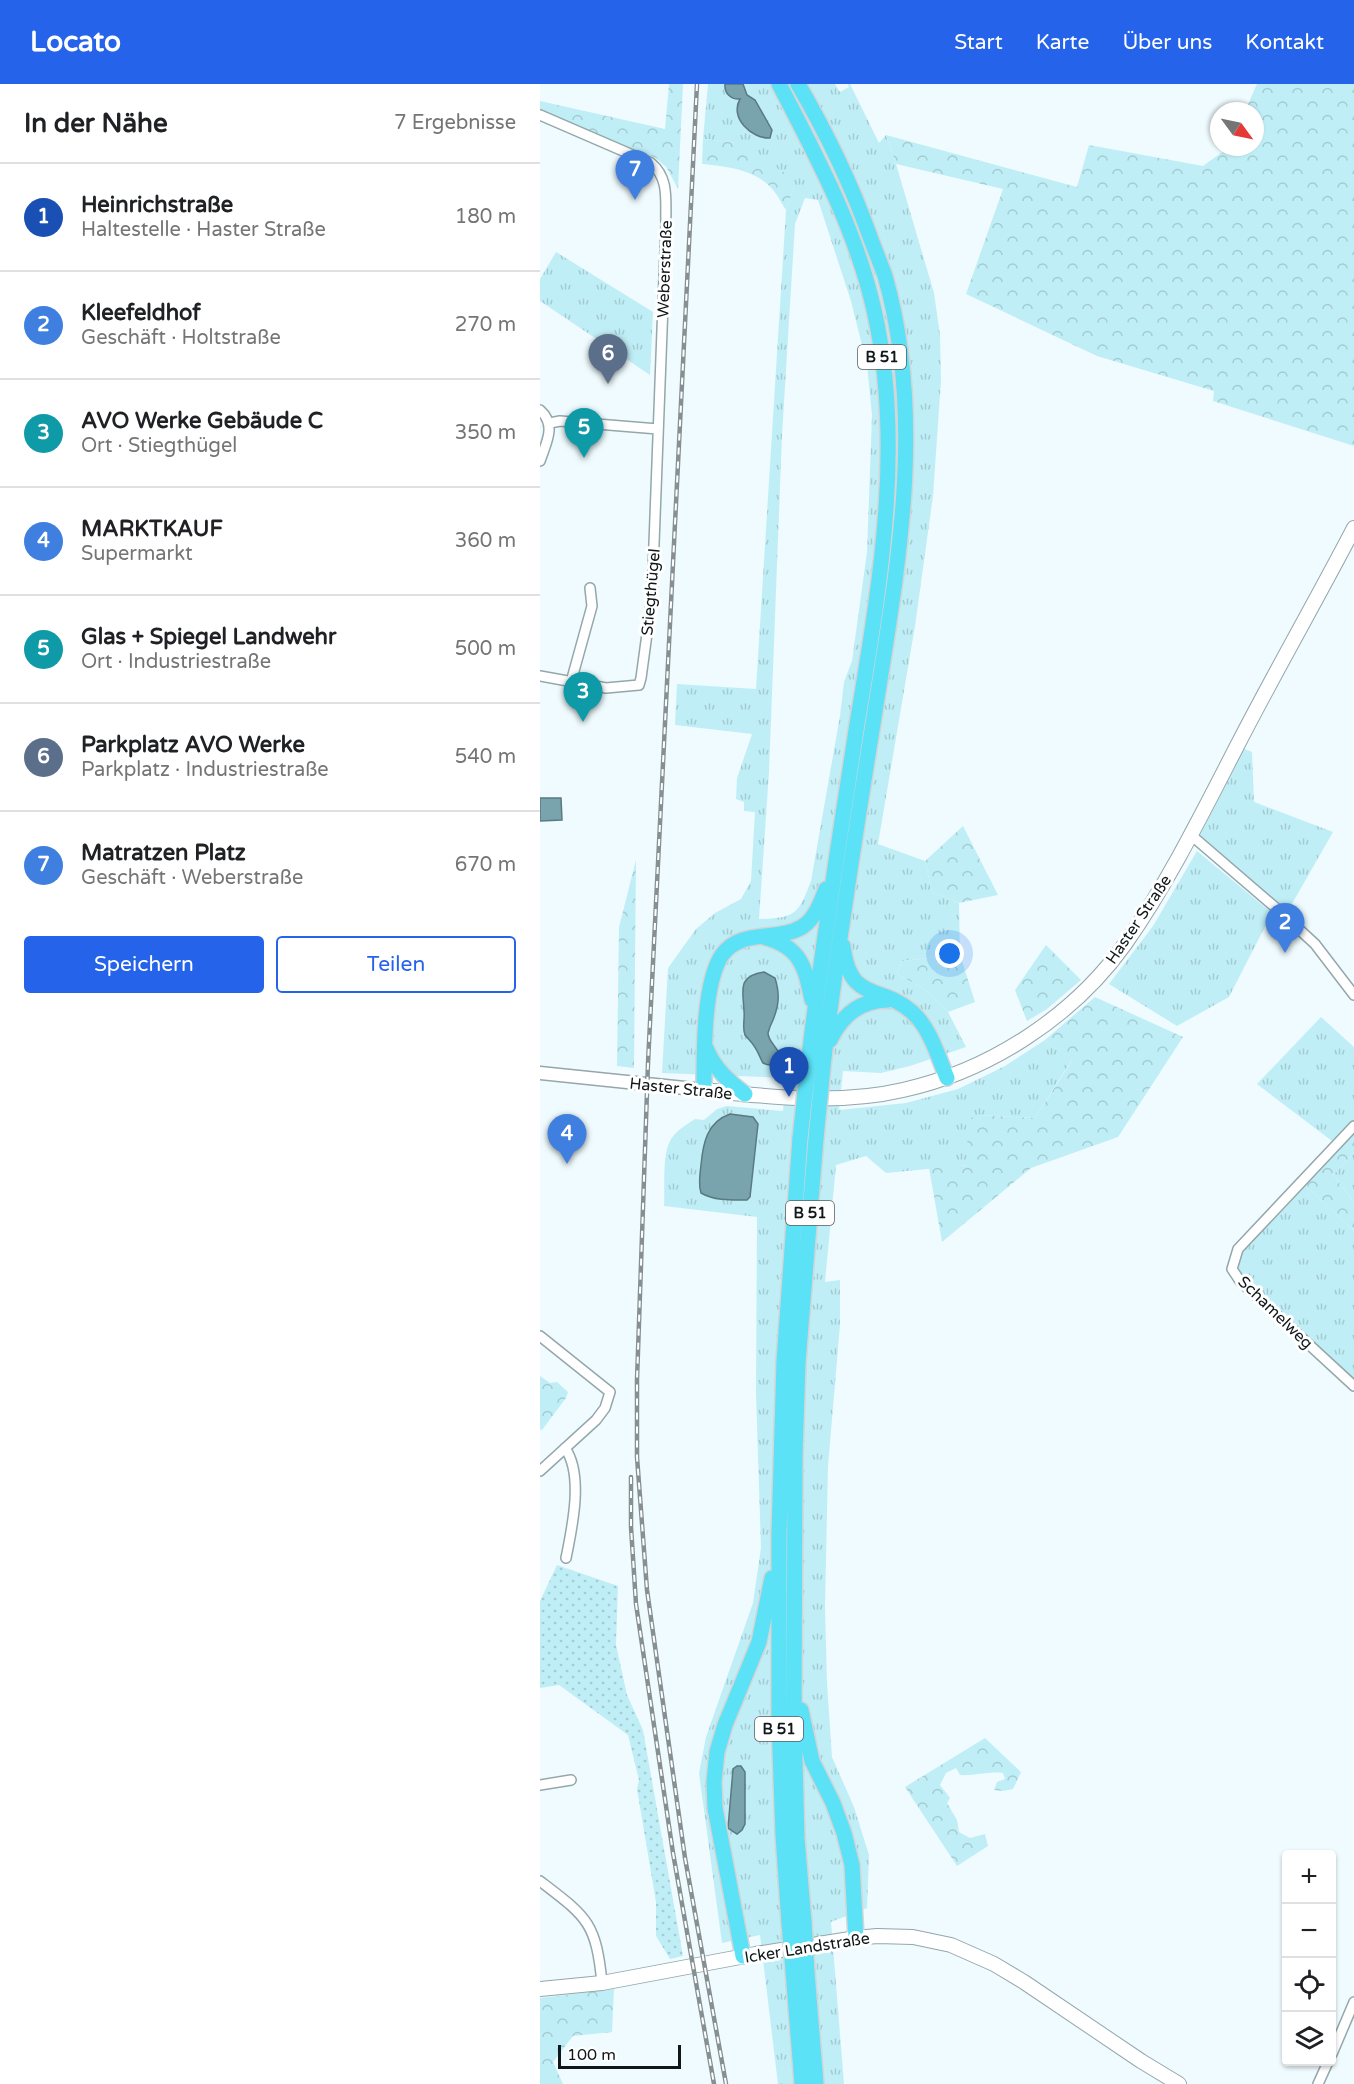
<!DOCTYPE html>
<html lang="de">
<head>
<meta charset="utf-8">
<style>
	body { margin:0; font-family:"Varela Round",sans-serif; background:#f6f6f6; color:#202124 }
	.controls { position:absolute; right:18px; bottom:18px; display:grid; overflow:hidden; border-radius:6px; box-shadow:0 2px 4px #0004 }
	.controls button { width:54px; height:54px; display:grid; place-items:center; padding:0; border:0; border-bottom:2px solid #e0e0e0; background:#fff; color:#202124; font:30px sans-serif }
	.compass { position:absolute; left:670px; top:18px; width:54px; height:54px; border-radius:50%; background:#fff; box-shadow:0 2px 4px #0004; rotate:123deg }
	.scale { position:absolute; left:18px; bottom:15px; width:123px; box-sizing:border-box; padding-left:6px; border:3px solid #101719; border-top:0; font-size:16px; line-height:21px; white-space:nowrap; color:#101719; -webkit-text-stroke:4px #fff; paint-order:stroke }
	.you { position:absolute; left:410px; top:870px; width:21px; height:21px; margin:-15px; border:4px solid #fff; border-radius:50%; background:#1a73e8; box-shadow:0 0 0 9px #1a73e833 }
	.badge { display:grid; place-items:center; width:39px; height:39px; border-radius:50%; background:#2563eb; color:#fff; font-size:20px; font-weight:700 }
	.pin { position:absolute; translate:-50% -50px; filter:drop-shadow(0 2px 3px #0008) }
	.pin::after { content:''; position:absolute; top:32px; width:21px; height:18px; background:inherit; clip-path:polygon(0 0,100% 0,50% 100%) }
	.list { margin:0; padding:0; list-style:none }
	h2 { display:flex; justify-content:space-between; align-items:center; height:78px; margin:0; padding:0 24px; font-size:26px }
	h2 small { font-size:20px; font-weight:400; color:#757577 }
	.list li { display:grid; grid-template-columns:39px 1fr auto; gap:18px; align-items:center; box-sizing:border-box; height:108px; padding:0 24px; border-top:2px solid #e0e0e0 }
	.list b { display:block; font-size:22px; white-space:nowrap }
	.list p { margin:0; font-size:20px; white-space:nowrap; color:#757577 }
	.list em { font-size:20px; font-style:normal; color:#757577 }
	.actions { display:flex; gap:12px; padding:18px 24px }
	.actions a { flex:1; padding:14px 0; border:2px solid #2563eb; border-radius:6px; text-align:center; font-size:21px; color:#2563eb }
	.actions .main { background:#2563eb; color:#fff }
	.icon { flex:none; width:33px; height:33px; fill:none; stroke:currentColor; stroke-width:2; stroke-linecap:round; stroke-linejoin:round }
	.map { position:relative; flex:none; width:814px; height:2000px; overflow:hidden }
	header { display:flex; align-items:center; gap:36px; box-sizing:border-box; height:84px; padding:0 30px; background:#2563eb; color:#fff }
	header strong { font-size:28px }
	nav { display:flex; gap:33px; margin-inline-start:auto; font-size:21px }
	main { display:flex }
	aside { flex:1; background:#fff }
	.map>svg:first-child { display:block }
</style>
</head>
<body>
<header>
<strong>Locato</strong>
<nav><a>Start</a><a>Karte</a><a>Über uns</a><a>Kontakt</a></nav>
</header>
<main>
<aside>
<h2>In der Nähe<small>7 Ergebnisse</small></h2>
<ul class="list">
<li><span class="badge" style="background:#1a4fb4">1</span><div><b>Heinrichstraße</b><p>Haltestelle · Haster Straße</p></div><em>180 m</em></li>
<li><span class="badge" style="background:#3f7fe0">2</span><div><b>Kleefeldhof</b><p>Geschäft · Holtstraße</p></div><em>270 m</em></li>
<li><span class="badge" style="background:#0f9aa8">3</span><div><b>AVO Werke Gebäude C</b><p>Ort · Stiegthügel</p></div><em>350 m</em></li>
<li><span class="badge" style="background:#3f7fe0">4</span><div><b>MARKTKAUF</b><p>Supermarkt</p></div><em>360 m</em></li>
<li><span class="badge" style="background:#0f9aa8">5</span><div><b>Glas + Spiegel Landwehr</b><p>Ort · Industriestraße</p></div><em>500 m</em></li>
<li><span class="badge" style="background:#5c6f8a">6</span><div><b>Parkplatz AVO Werke</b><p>Parkplatz · Industriestraße</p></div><em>540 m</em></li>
<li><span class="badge" style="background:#3f7fe0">7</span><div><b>Matratzen Platz</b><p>Geschäft · Weberstraße</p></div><em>670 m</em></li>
</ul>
<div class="actions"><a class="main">Speichern</a><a>Teilen</a></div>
</aside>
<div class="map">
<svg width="814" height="2000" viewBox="0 0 814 2000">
	<defs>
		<pattern id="grass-tufts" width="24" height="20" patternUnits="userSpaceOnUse" patternTransform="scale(1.5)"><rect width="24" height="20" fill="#c0eef6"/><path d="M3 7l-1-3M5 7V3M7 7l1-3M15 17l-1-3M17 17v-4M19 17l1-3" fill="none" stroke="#a4cbd2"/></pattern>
		<pattern id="forest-crowns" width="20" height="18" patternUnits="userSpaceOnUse" patternTransform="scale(1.5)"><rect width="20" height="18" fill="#c0eef6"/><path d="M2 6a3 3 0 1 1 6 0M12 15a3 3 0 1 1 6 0" fill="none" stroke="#a4cbd2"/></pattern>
		<pattern id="park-dots" width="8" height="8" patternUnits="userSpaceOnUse" patternTransform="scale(1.5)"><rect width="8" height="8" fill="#c0eef6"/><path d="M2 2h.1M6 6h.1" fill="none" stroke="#a4cbd2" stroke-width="1.8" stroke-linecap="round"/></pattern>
	</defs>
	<rect width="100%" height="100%" fill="#effbfe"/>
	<!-- grass -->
	<path fill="url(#grass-tufts)" fill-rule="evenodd" d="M168 0H295L300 8 309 3 308 0H310L339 59 346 51 356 80 394 209 400 251 401 296 393 412 375 542 338 760 385 777 392 808 419 819 420 871 362 877 357 890 383 904 408 928 426 963 370 982 341 989 303 987 299 1026 366 1019 418 1005 465 982 505 956 531 977 495 1034 436 1031 429 1081 346 1089 326 1072 296 1081 285 1198 300 1196V1241L288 1382 285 1523 287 1599 292 1673 314 1723 329 1771 327 1824 291 1838 304 2000H238L220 1851 182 1859 159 1689 166 1653 213 1519 221 1464 216 1309 217 1133 124 1122C125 1105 122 1071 130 1057 135 1047 146 1041 155 1035L164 1036 177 1025 187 1022 243 1027 246 994 122 989 128 884 156 845 175 829 201 815 211 797 215 728 204 727V718L196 715 197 694 212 650 135 641 137 600 216 605 246 126 254 104 192 58 163 55ZM265 114 278 116 311 217 327 281 332 331 327 468 312 577 304 598 300 632 271 797C258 831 255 834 219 835L229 688 242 351 255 140Z
		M16 168 113 228 110 291 0 217V195Z
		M697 662 712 668 714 718 793 748 745 832 644 746 671 698Z
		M657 767 732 829 689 913 637 942 569 900 613 842Z
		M781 933 814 963V1036L792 1057 717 1000Z
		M814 1069V1118L793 1091Z
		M761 1097 814 1147V1302L692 1185 698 1165Z"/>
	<!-- forest -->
	<path fill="url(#forest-crowns)" d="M129 0H143L138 105 127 84 116 74 0 27V17L125 45Z
		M717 0H814V362L673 317 674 307 557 272 426 210 463 105 356 80 346 51 537 103 549 61 663 82 689 63H715V27H705Z
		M163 55 192 58 245 89 254 104 246 126C242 120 238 112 233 106 217 86 186 82 162 80Z
		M423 742 458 811 419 819 392 808 385 777Z
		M96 776 94 984 77 982 79 843Z
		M506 861 541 896 507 925 487 937 475 906Z
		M420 871 435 918 408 928 383 904 357 890 362 877Z
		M555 913 643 953 578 1053 491 1084 402 1158 389 1084 429 1081 426 1037 436 1031 495 1034 531 978 505 956Z
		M814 1042V1069L793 1091 814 1118V1147L761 1097Z
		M0 1292 10 1299 17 1298 28 1308 26 1314 2 1346 0 1345Z
		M445 1654 481 1688 473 1705 463 1707 454 1706 457 1698 465 1695 463 1689C449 1687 435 1692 420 1691L416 1684 406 1689 400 1701 410 1714 407 1719 417 1736 419 1748 430 1754 445 1750 448 1762 417 1782 365 1703Z
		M74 1905 72 1948 33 1952 13 1978 23 2000H0V1914Z"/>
	<!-- park -->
	<path fill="url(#park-dots)" d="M17 1481 78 1502 76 1561 87 1611 103 1646 143 1872 130 1875 116 1852V1818L97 1705 99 1696 88 1651 19 1601 0 1604V1517Z"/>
	<!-- water -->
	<path fill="#79a4ad" stroke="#5a7a81" stroke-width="1.5" d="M185 0H203L207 11 215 16 232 46 230 54C212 55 189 34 200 15 191 16 184 9 185 0Z
		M21 714 22 736 0 737V714Z
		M224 888 235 894C240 910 239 921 233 936 231 940 229 945 228 949 228 959 242 966 239 975 236 982 229 982 223 979 220 974 218 967 214 962 212 958 208 955 205 951 202 944 205 935 204 927 203 906 197 892 224 888Z
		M190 1030 213 1033 218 1040 210 1113 207 1116C192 1116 175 1117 161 1109 158 1100 160 1091 161 1081 163 1059 167 1038 190 1030Z
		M197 1682H201L205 1688V1740L202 1746 197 1750 188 1744 193 1685Z"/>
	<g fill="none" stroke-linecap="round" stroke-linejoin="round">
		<defs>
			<path id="minor" d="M0 31 111 79C130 95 125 117 126 140L112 513 101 594 99 601 66 604 0 592
				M0 326C17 341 6 359 0 377
				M10 339 20 337 118 345
				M31 598 52 522 50 504
				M651 751 736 824 775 860 814 911
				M814 1042 698 1165 692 1185 700 1197 814 1302
				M0 1252 70 1308 65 1324 56 1336 0 1387
				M25 1364C44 1391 32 1444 26 1474
				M0 1701 31 1696
				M0 1797C47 1833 56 1838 62 1899
				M792 1970 814 1918
				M778 2000 788 1978"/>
			<path id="tertiary" d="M0 989 164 1006"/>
			<path id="secondary" d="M164 1006C229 1013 299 1021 363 1006 449 987 533 933 585 860 628 799 663 728 697 662 735 588 776 517 814 444
				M0 1905 62 1899 216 1870 316 1854 337 1852 373 1853 411 1861 454 1880 484 1898 601 1977 639 2000"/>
			<path id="trunk" d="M239 0C277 73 316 146 334 226 365 361 339 506 317 640 300 751 282 862 269 973
				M258 0C286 48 310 97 329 150 334 164 340 178 345 192 387 339 356 493 333 640 315 751 298 861 284 973
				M223 853C260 862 265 882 272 916
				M303 862C310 920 341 900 372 928 390 944 398 972 407 994
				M290 956C302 931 320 916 348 916
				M166 964C174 984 188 997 205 1010
				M164 1006C164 971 163 899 182 871 201 844 237 858 262 843 275 835 281 818 286 805
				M261 1626 272 1677 293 1719 304 1749 312 1781 316 1854
				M264 1838 257 1754 254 1638 255 1370 258 1279 276 1054
				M249 1839 243 1751 239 1638V1450L244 1277 260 1054
				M203 1872 175 1724 174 1698 177 1668 185 1641 219 1558 232 1494
				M253 1887 262 2000
				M267 1888 276 2000"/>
		</defs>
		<!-- minor casing -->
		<use href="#minor" stroke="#94a7ab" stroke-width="12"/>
		<!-- tertiary casing -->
		<use href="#tertiary" stroke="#94a7ab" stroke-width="15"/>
		<!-- secondary casing -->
		<use href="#secondary" stroke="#94a7ab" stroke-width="16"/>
		<!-- trunk casing -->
		<use href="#trunk" stroke="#d4d5d6" stroke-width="18"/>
		<!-- minor -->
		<use href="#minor" stroke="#fff" stroke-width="9"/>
		<!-- tertiary -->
		<use href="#tertiary" stroke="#fff" stroke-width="12"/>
		<!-- secondary -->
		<use href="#secondary" stroke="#fff" stroke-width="14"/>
		<!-- trunk -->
		<use href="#trunk" stroke="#5be2f7" stroke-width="15"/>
		<defs>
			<path id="rail" d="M157 0 108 979 97 1296V1373L107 1506 145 1774 186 2000
				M91 1393V1443L96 1520 133 1769 174 2000"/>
		</defs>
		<!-- rail casing -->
		<use href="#rail" stroke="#869092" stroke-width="4.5"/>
		<!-- rail -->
		<use href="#rail" stroke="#fff" stroke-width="2" stroke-dasharray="7" stroke-linecap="butt"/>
		<defs>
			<path id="trunk-bridge" d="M260 1054 269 973
				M276 1054 284 973
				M264 1838 267 1888
				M249 1839 253 1887"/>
		</defs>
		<!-- trunk-bridge casing -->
		<use href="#trunk-bridge" stroke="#d4d5d6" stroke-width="18" stroke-linecap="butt"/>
		<!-- trunk-bridge -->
		<use href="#trunk-bridge" stroke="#5be2f7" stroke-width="15"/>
	</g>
	<g text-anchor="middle" stroke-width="6" stroke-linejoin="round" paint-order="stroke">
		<!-- shield labels -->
		<g fill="#fff" stroke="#585d5e" stroke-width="1.5">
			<rect x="318" y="261" width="48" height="24" rx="4.5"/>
			<rect x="246" y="1117" width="48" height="24" rx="4.5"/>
			<rect x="215" y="1633" width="48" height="24" rx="4.5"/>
		</g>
		<g font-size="15" font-weight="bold" fill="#101719">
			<text x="342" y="278">B 51</text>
			<text x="270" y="1134">B 51</text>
			<text x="239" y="1650">B 51</text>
		</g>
		<!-- street labels -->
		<g font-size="16" fill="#101719" stroke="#fff">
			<text transform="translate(124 185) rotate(-88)" y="6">Weberstraße</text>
			<text transform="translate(110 508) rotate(-85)" y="6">Stiegthügel</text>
			<text transform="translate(598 835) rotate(-56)" y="6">Haster Straße</text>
			<text transform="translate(141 1004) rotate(6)" y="6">Haster Straße</text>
			<text transform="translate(736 1228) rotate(44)" y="6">Schamelweg</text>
			<text transform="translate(267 1863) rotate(-9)" y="6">Icker Landstraße</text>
		</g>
	</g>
</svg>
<div class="controls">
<button>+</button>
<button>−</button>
<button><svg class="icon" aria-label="locate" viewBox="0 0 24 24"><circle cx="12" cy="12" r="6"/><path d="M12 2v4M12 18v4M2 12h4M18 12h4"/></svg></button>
<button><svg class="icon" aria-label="layers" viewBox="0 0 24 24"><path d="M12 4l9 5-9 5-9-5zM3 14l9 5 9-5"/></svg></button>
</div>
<svg class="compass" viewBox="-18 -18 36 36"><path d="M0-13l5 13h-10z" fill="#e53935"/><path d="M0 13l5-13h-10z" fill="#757577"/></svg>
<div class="scale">100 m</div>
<div class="you"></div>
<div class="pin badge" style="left:249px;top:1013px;background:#1a4fb4">1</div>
<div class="pin badge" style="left:745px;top:869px;background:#3f7fe0">2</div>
<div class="pin badge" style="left:43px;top:638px;background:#0f9aa8">3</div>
<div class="pin badge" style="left:27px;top:1080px;background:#3f7fe0">4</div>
<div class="pin badge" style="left:44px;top:374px;background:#0f9aa8">5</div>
<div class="pin badge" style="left:68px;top:300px;background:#5c6f8a">6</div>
<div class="pin badge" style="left:95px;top:116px;background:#3f7fe0">7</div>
</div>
</main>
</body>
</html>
